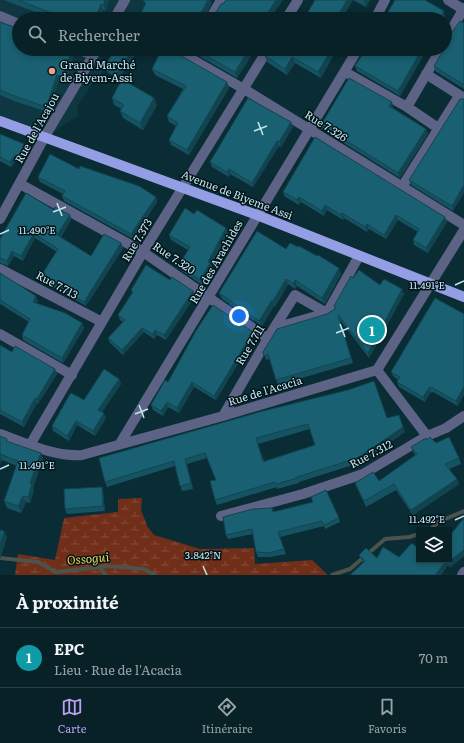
<!DOCTYPE html>
<html lang="fr">
<head>
<meta charset="utf-8">
<style>
	body { margin:0; font-family:Literata,serif; background:#162e33; color:#f1f3f6 }
	.controls { position:absolute; right:12px; bottom:12px; display:grid; overflow:hidden; border-radius:0px; box-shadow:0 2px 6px #0003 }
	.controls button { width:36px; height:36px; display:grid; place-items:center; padding:0; border:0; border-bottom:1px solid #293e44; background:#082127; color:#f1f3f6; font:20px sans-serif }
	.you { position:absolute; left:239px; top:316px; width:14px; height:14px; margin:-10px; border:3px solid #fff; border-radius:50%; background:#1a73e8; box-shadow:0 0 0 6px #1a73e833 }
	.badge { display:grid; place-items:center; width:26px; height:26px; border-radius:50%; background:#bca0f2; color:#fff; font-size:13px; font-weight:700 }
	.pin { position:absolute; translate:-50% -50%; border:2px solid #fff; box-shadow:0 1px 4px #0006 }
	.list { margin:0; padding:0; list-style:none }
	h2 { display:flex; justify-content:space-between; align-items:center; height:52px; margin:0; padding:0 16px; font-size:17px }
	h2 small { font-size:13px; font-weight:400; color:#98a3a7 }
	.list li { display:grid; grid-template-columns:26px 1fr auto; gap:12px; align-items:center; box-sizing:border-box; height:60px; padding:0 16px; border-top:1px solid #293e44 }
	.list b { display:block; font-size:15px; white-space:nowrap }
	.list p { margin:0; font-size:13px; white-space:nowrap; color:#98a3a7 }
	.list em { font-size:13px; font-style:normal; color:#98a3a7 }
	.icon { flex:none; width:22px; height:22px; fill:none; stroke:currentColor; stroke-width:2; stroke-linecap:round; stroke-linejoin:round }
	.map { position:relative; flex:none; width:464px; height:575px; overflow:hidden }
	.search { position:absolute; background:#082127; box-shadow:0 2px 6px #0003; left:12px; right:12px; top:12px; height:44px; display:flex; align-items:center; gap:10px; box-sizing:border-box; padding:0 14px; border-radius:22px; color:#98a3a7; font-size:15px }
	.sheet { height:112px; background:#082127 }
	nav { display:flex; justify-content:space-around; align-items:center; box-sizing:border-box; height:56px; border-top:1px solid #293e44; background:#082127; font-size:11px; color:#98a3a7 }
	nav a { display:grid; justify-items:center; gap:2px }
	nav .on { color:#bca0f2 }
	.map>svg:first-child { display:block }
</style>
</head>
<body>
<div class="map">
<svg width="464" height="575" viewBox="0 0 464 575">
	<defs>
		<pattern id="wetland-marsh" width="20" height="14" patternUnits="userSpaceOnUse"><rect width="20" height="14" fill="#712e19"/><path d="M1 5h8M5 5V1M11 12h8M15 12V8" fill="none" stroke="#844c3b"/></pattern>
	</defs>
	<rect width="100%" height="100%" fill="#0a2c34"/>
	<!-- built -->
	<path fill="#0e3741" d="M0 0H149L143 19H19V49H105L100 57 102 58 99 62 107 68 101 75 98 74 77 107 78 116 44 138 0 121Z"/>
	<!-- wetland -->
	<path fill="url(#wetland-marsh)" d="M142 498 141 510 147 526 154 535 200 549 254 548 255 564 312 560 328 575H15L18 554 55 560 64 518 118 512V499Z"/>
	<g fill="none" stroke-linecap="round" stroke-linejoin="round">
		<!-- stream -->
		<path stroke="#4c524c" stroke-width="4" d="M430 530 438 522 464 511
			M0 558 38 562 56 572 109 566 144 569 155 575
			M99 567 106 575
			M332 575 350 569 385 539 409 537 419 534"/>
		<!-- minor -->
		<path stroke="#5d6385" stroke-width="10" d="M448 0 464 10
			M0 16 19 24
			M114 19 125 0
			M210 19 221 0
			M286 19 298 0
			M375 19 385 0
			M445 41 464 8
			M77 49 93 55
			M174 49 244 89 464 225
			M345 72 407 107 438 128
			M426 74 464 98
			M407 107 441 49
			M20 184 143 252 267 338
			M402 187 459 96
			M0 219 44 138 97 49
			M0 269 102 322
			M274 328 295 295 327 313
			M0 334 72 375
			M223 416 274 328 327 313 359 256
			M0 434C26 443 54 457 82 455L223 416 377 370 464 230
			M427 436 446 428 464 416
			M30 445 143 252 268 49
			M119 445 358 49
			M221 516 303 494 363 474 427 436 377 370
			M462 575 464 572"/>
		<!-- major -->
		<path stroke="#939ee4" stroke-width="10" d="M0 121 257 215 464 297"/>
	</g>
	<!-- wall -->
	<path fill="#165362" fill-rule="evenodd" d="M4 0H109L105 11 103 10 100 19H53Z
		M353 0H370L366 7Z
		M0 22 72 49 74 55 65 82 59 80 48 112 14 101 0 95Z
		M464 23V89L435 71 434 66Z
		M115 49 119 79 107 72 105 66Z
		M187 49H260L256 56 253 53 237 78Z
		M366 49H427L400 96 357 71 355 66Z
		M331 50 333 56 321 78 295 63 287 75 267 62 265 56Z
		M152 69 227 82 229 88 189 155 171 145 169 140 176 126 169 122 167 116 183 89 155 75Z
		M112 98 157 105 143 130 123 118 120 111 122 109 114 105Z
		M464 99 453 211 411 185 409 180Z
		M393 107V108L426 129 428 134 400 178 323 130 321 125Z
		M291 122 293 127 281 147 279 146 253 187 230 174 229 177 212 167 210 162Z
		M0 134 24 144 26 149 21 162 17 160 11 167 0 161Z
		M79 169 156 197 157 202 133 239 64 201 62 196 63 194 40 182 38 177Z
		M283 192 447 222 428 253 414 245 413 240 418 232 398 220 386 239 369 229 367 232 344 218 343 220 327 210 324 216 301 202 299 205 284 196Z
		M54 210 70 215 71 220 61 237 91 256 121 243 123 248 86 306 43 281 41 276 57 252 35 238 23 261 14 256 8 266 0 263V239Z
		M228 232 211 265 212 268 202 285 181 270 179 265 188 250 171 240 169 235Z
		M286 249 341 274 325 304 297 286 295 289 288 284 275 307 274 306 262 326 222 299 219 293Z
		M0 273 38 301 36 304 82 323 84 328 63 363 23 340 22 335 29 322 0 304Z
		M353 278 380 285 402 289 404 294 369 358 340 320 353 363 278 385 270 359 266 360 263 352 327 314 335 309 334 306Z
		M170 280 193 291 195 296 166 340 157 335 154 339 144 332 123 355 110 343 108 338 123 322 120 320 118 315 132 293 131 290Z
		M435 298 458 406 433 392 430 393 425 402 399 387 397 382 398 380 393 376 391 372Z
		M254 337 216 400 194 387 179 413 168 407 163 416 153 410 151 405 168 382Z
		M0 345 12 352 57 374 38 404 37 403 24 427 0 414Z
		M119 379 121 384 102 412 106 418 95 436 77 425 69 441 53 431 52 426 84 400Z
		M263 411 387 418 405 432 359 463 299 482V483L277 489V487L217 505 215 500 216 480 207 458 187 464 193 489 182 491 175 466 107 487 105 482ZM310 429 315 445 264 461 258 444Z
		M0 436 8 441 43 459 33 488 34 490 30 503 26 502 21 513 7 508 4 501 17 466 2 460 0 464Z
		M427 440 436 443 459 458 461 464 449 469 457 479 459 484 413 515 396 490 366 507 357 488 355 483 379 481 415 455 413 452 411 447Z
		M103 491 105 511 67 514 65 509Z
		M311 497 339 518 340 522 325 529 324 526 280 537 286 554 270 557H258L256 552 253 534 228 539 226 535 272 508 274 512 313 502Z
		M419 549 449 560 450 568 448 565 441 575H351L364 563 361 560 359 555 377 558 399 557Z"/>
	<!-- shaded-wall -->
	<path fill="#124450" d="M105 0H109L105 11 103 5Z
		M208 0H210L212 3 204 19 201 13Z
		M276 0H283L270 19H264Z
		M347 0H353L342 19H336Z
		M365 0H370L366 7 364 1Z
		M101 4 103 10 100 19H95Z
		M444 11 445 16 444 19H439Z
		M72 49 74 55 65 82 63 77Z
		M133 49H139L119 79 117 73Z
		M249 49H251L253 53 237 78 235 72Z
		M254 49H260L256 56 254 50Z
		M422 49H427L400 96 398 91Z
		M331 50 333 56 321 78 318 72Z
		M292 57 295 63 287 75 285 69Z
		M57 75 59 80 48 112 46 107Z
		M227 82 229 88 189 155 187 150Z
		M154 98 157 105 143 130 140 123Z
		M392 102 393 107 391 110 389 106Z
		M291 122 293 127 281 147 279 142Z
		M426 129 428 134 400 178 398 173Z
		M277 141 279 146 253 187 252 183Z
		M24 144 26 149 21 162 19 157Z
		M15 155 17 160 11 167 10 162Z
		M229 169 230 174 229 177 227 172Z
		M464 185V193L453 211 452 206Z
		M156 197 157 202 133 239 131 234Z
		M299 197 301 202 299 205 297 200Z
		M325 205 327 210 324 216 322 211Z
		M342 213 344 218 343 220 341 215Z
		M70 215 71 220 59 239 57 235Z
		M396 215 398 220 386 239 384 235Z
		M445 217 447 222 428 253 426 248Z
		M367 224 369 229 367 232 365 227Z
		M226 228 228 232 211 265 212 268 202 285 200 280 208 262Z
		M34 233 35 238 23 261 21 256Z
		M121 243 123 248 86 306 84 302Z
		M12 251 14 256 8 266 7 261Z
		M339 268 341 274 325 304 322 298Z
		M286 279 288 284 275 307 273 301Z
		M295 280 297 286 295 289 293 283Z
		M402 289 404 294 369 358 368 353Z
		M193 291 195 296 166 340 164 335Z
		M36 296 38 301 34 307 33 302Z
		M272 300 274 306 262 326 259 321Z
		M82 323 84 328 63 363 62 358Z
		M142 328 144 332 123 355 122 350Z
		M155 330 157 335 154 339 153 334Z
		M253 332 254 337 216 400 214 396Z
		M55 369 57 374 38 404 37 399Z
		M119 379 121 384 100 415 98 410Z
		M192 382 194 387 179 413 177 408Z
		M464 387V395L458 406 456 401Z
		M429 388 430 393 425 402 423 397Z
		M35 398 37 403 24 427 22 422Z
		M167 402 168 407 163 416 161 411Z
		M104 413 106 418 95 436 93 431Z
		M76 421 77 425 69 441 67 436Z
		M403 427 405 432 359 463 357 458Z
		M41 453 43 459 33 488 34 490 30 503 28 497 30 483Z
		M0 454 2 460 0 464Z
		M185 459 187 464 193 489 191 483Z
		M457 479 459 484 413 515 411 510Z
		M102 487 103 491 105 511 103 506Z
		M23 496 26 502 21 513 18 506Z
		M4 531 7 537 0 560V546Z
		M464 550V556L450 568 448 562Z
		M447 560 448 565 441 575H435Z"/>
	<!-- building -->
	<path fill="#196172" stroke="#124450" fill-rule="evenodd" d="M18 0H105L103 5 101 4 95 19H67Z
		M144 0H208L201 13 205 19H206H138L146 3 143 2Z
		M226 0H276L264 19H209L213 17 221 4 224 3Z
		M315 0H347L336 19H304Z
		M395 0H425L444 11 439 19H384Z
		M460 21 464 23V85L434 66 444 49H445V42Z
		M0 22 19 29V49H72L63 77 57 75 46 107 12 95 0 90Z
		M115 49H133L117 73 105 66Z
		M162 49H169L227 82 187 150 169 140 178 123 167 116 186 86 152 69Z
		M195 49H249L235 72Z
		M269 49H329L331 50 318 72 292 57 285 69 265 56Z
		M366 49H422L398 91 355 66Z
		M349 78 392 102 389 106 426 129 398 173 321 125Z
		M122 79 154 98 140 123 120 111 124 105 112 98Z
		M248 98 291 122 279 142 277 141 252 183 229 169 227 172 210 162Z
		M460 99H464V185L452 206 409 180Z
		M0 134 24 144 19 157 15 155 10 162 0 157Z
		M315 137 445 217 426 248 413 240 419 229 396 215 384 235 367 224 365 227 342 213 341 215 325 205 322 211 299 197 297 200 283 192Z
		M50 154 79 169 80 166 139 186 156 197 131 234 62 196 65 191 38 177Z
		M26 193 54 210 55 207 70 215 57 235 91 256 104 234 121 243 84 302 41 276 58 249 34 233 21 256 12 251 7 261 0 258V239Z
		M185 208 194 214 197 210 226 228 208 262 210 263 200 280 179 265 190 247 169 235Z
		M257 231 286 249 290 243 298 247 299 246 317 256 318 255 339 268 322 298 295 280 293 283 286 279 273 301 272 300 259 321 219 293Z
		M146 265 170 280 172 277 193 291 164 335 155 330 153 334 142 328 122 350 108 338 125 320 118 315 133 292 131 290Z
		M359 270 380 285 384 279 402 289 368 353 338 315 351 358 276 380 268 354 264 356 263 352 277 329 327 314 336 308 334 306 351 276 353 278Z
		M0 273 36 296 33 302 65 313 82 323 62 358 22 335 30 319 0 300Z
		M435 298 464 314V387L456 401 431 387 429 388 423 397 397 382 400 377 391 372Z
		M213 305 253 332 214 396 192 382 177 408 167 402 161 411 151 405 165 380 168 382 197 329Z
		M0 345 12 352 15 346 55 369 37 399 35 398 22 422 0 410Z
		M104 369 119 379 98 410 104 413 93 431 76 421 67 436 52 426 70 394 71 393 84 400Z
		M374 381 387 418 399 415 403 427 357 458 297 477V478L276 484 275 482 215 500 210 481 216 480 205 453 185 459 191 483 180 486 174 461 105 482 99 458 263 411 348 390ZM308 424 315 445 263 462 256 438Z
		M0 436 7 439 6 441 41 453 30 483 32 484 28 497 23 496 18 506 4 501 18 461 0 454Z
		M430 437 436 443 449 437 459 458 445 464 457 479 411 510 394 484 364 501 355 483 373 472 379 481 417 454 411 447 426 438 427 440Z
		M102 487 103 506 65 509 64 489Z
		M326 490 339 518 324 525 322 521 278 532 284 549 269 553 256 552 252 529 226 535 223 517 253 509 272 508 273 512 313 502 311 497Z
		M464 518V550L448 562 447 560 435 575H351V574L365 561 359 555 366 548 377 558 383 547 399 557 412 543 419 549V560H449V532L451 534Z
		M0 530 4 531 0 546Z"/>
	<!-- ticks -->
	<path fill="none" stroke="#c6e4ed" stroke-width="1.5" d="M258 122 263 135M254 131 267 126M57 203 62 216M53 212 66 207M0 234 9 230M455 285 464 281M340 324 345 337M336 333 349 328M139 405 144 418M135 414 148 409M0 469 9 465M455 520 464 516M203 566 207 575"/>
	<!-- markers -->
	<circle fill="#f39f86" stroke="#00141a" stroke-width="1.5" cx="52" cy="71" r="4"/>
	<g text-anchor="middle" stroke-width="3" stroke-linejoin="round" paint-order="stroke">
		<!-- poi labels -->
		<g font-size="11" fill="#c6e4ed" stroke="#00141a" text-anchor="start">
			<text x="60" y="69">Grand Marché<tspan x="60" dy="13">de Biyem-Assi</tspan></text>
		</g>
		<!-- street labels -->
		<g font-size="11" fill="#c6e4ed" stroke="#00141a">
			<text transform="translate(326 126) rotate(32)" y="4">Rue 7.326</text>
			<text transform="translate(37 128) rotate(-61)" y="4">Rue de l'Acajou</text>
			<text transform="translate(237 195) rotate(21)" y="4">Avenue de Biyeme Assi</text>
			<text transform="translate(137 240) rotate(-59)" y="4">Rue 7.373</text>
			<text transform="translate(174 258) rotate(34)" y="4">Rue 7.320</text>
			<text transform="translate(216 262) rotate(-60)" y="4">Rue des Arachides</text>
			<text transform="translate(57 285) rotate(28)" y="4">Rue 7.713</text>
			<text transform="translate(250 345) rotate(-59)" y="4">Rue 7.711</text>
			<text transform="translate(265 391) rotate(-17)" y="4">Rue de l'Acacia</text>
			<text transform="translate(371 454) rotate(-28)" y="4">Rue 7.312</text>
		</g>
		<!-- water labels -->
		<g font-size="12" font-style="italic" fill="#efd34e" stroke="#00141a">
			<text transform="translate(88 559) rotate(-5)" y="4">Ossogui</text>
		</g>
	</g>
	<g font-size="10" text-anchor="middle" fill="#c6e4ed" stroke="#00141a" stroke-width="3" stroke-linejoin="round" paint-order="stroke">
		<text x="37" y="234">11.490°E</text>
		<text x="427" y="289">11.491°E</text>
		<text x="37" y="469">11.491°E</text>
		<text x="427" y="523">11.492°E</text>
		<text x="203" y="559">3.842°N</text>
	</g>
</svg>
<div class="controls">
<button><svg class="icon" aria-label="layers" viewBox="0 0 24 24"><path d="M12 4l9 5-9 5-9-5zM3 14l9 5 9-5"/></svg></button>
</div>
<div class="you"></div>
<div class="pin badge" style="left:372px;top:330px;background:#0f9aa8">1</div>
<div class="search"><svg class="icon" aria-label="search" viewBox="0 0 24 24"><circle cx="10" cy="10" r="6"/><path d="M15 15l6 6"/></svg>Rechercher</div>
</div>
<section class="sheet">
<h2>À proximité<small></small></h2>
<ul class="list">
<li><span class="badge" style="background:#0f9aa8">1</span><div><b>EPC</b><p>Lieu · Rue de l'Acacia</p></div><em>70 m</em></li>
</ul>
</section>
<nav>
<a class="on"><svg class="icon" aria-label="map" viewBox="0 0 24 24"><path d="M3 6l6-2 6 2 6-2v14l-6 2-6-2-6 2zM9 4v14M15 6v14"/></svg>Carte</a>
<a><svg class="icon" aria-label="directions" viewBox="0 0 24 24"><path d="M12 3l9 9-9 9-9-9zM9 14v-3h6M13 9l2 2-2 2"/></svg>Itinéraire</a>
<a><svg class="icon" aria-label="saved" viewBox="0 0 24 24"><path d="M7 4h10v16l-5-4-5 4z"/></svg>Favoris</a>
</nav>
</body>
</html>
